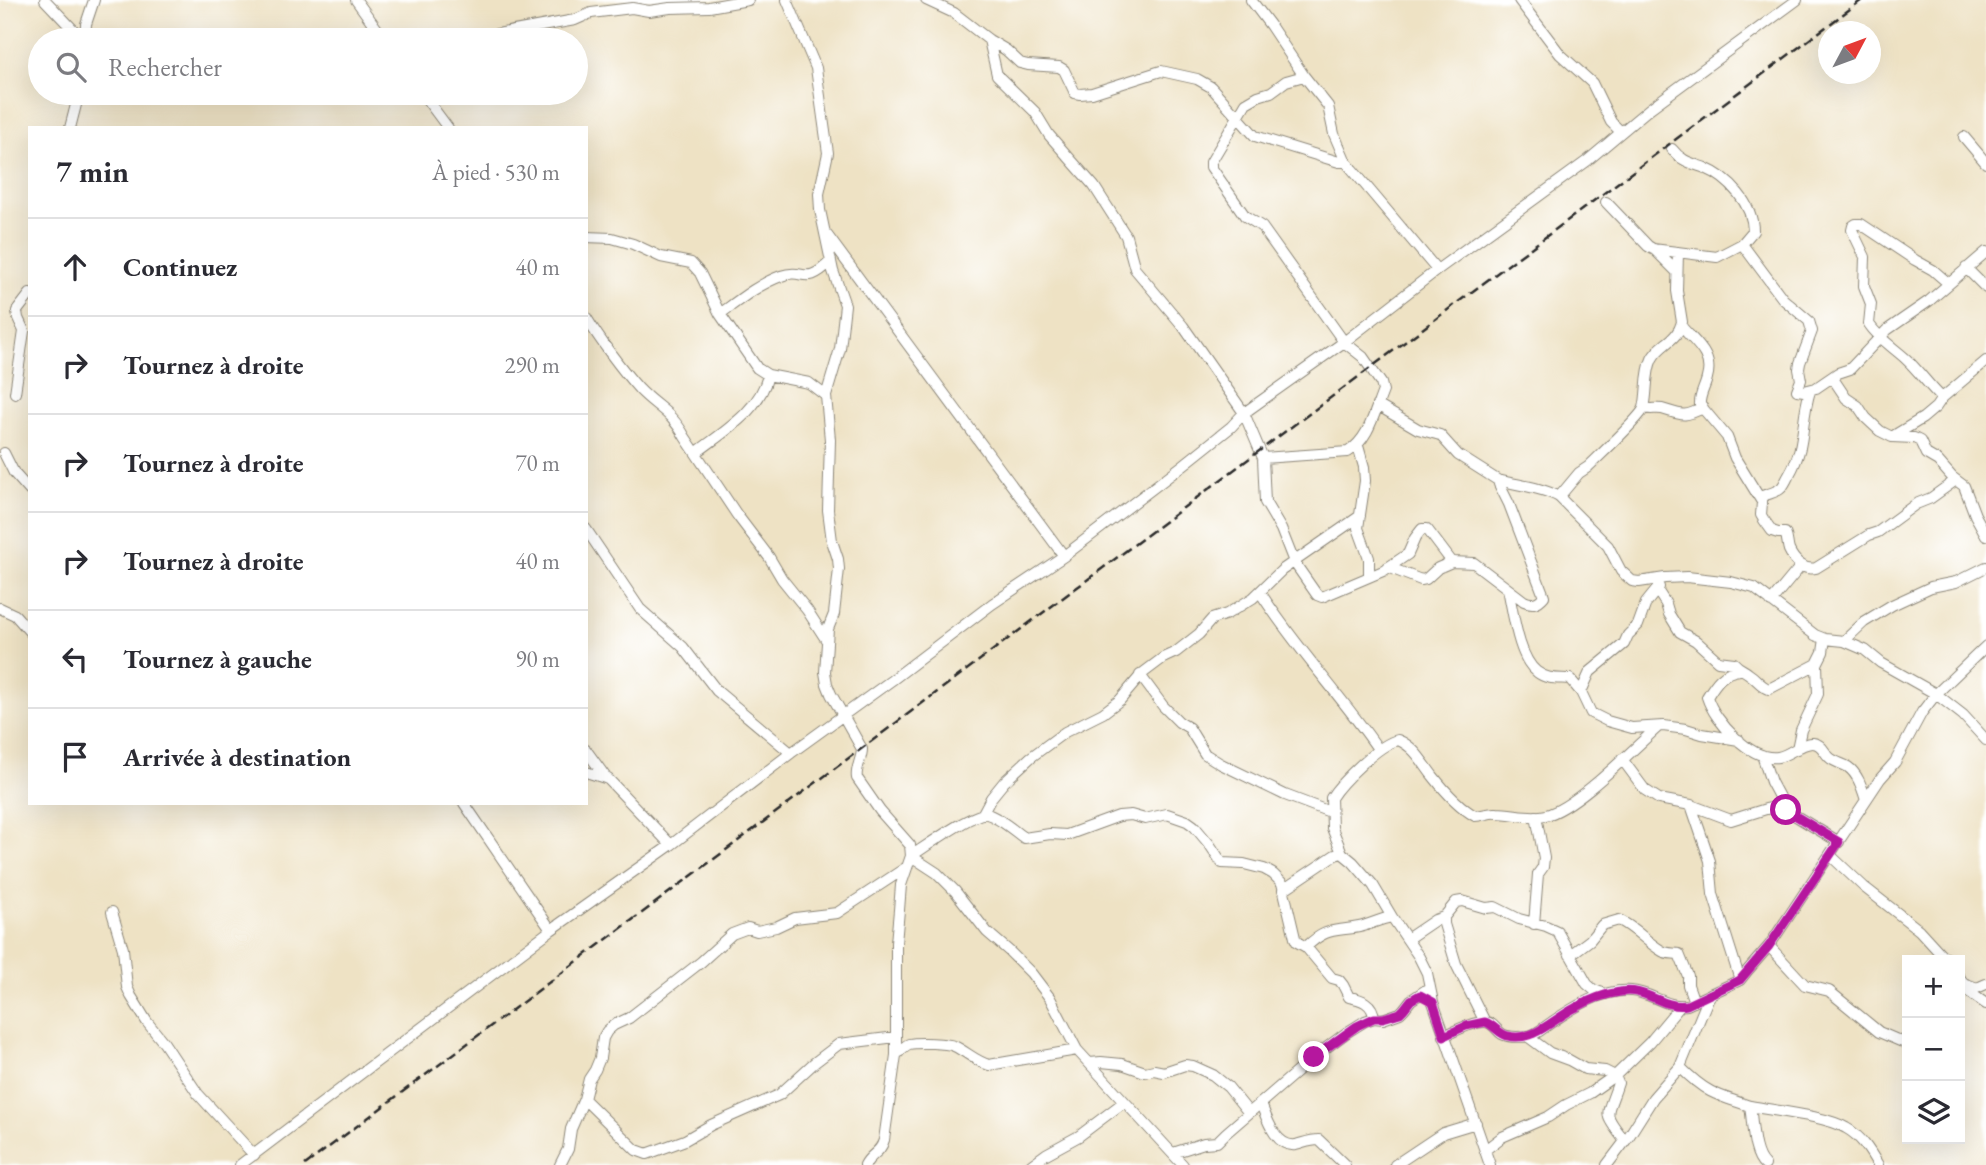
<!DOCTYPE html>
<html lang="fr">
<head>
<meta charset="utf-8">
<style>
	body { margin:0; font-family:"EB Garamond",serif; background:#f7f7f7; color:#2b2b33 }
	.controls { position:absolute; right:21px; bottom:21px; display:grid; overflow:hidden; border-radius:0px; box-shadow:0 7px 28px #0002 }
	.controls button { width:63px; height:63px; display:grid; place-items:center; padding:0; border:0; border-bottom:2px solid #e1e1e2; background:#fff; color:#2b2b33; font:35px sans-serif }
	.compass { position:absolute; left:1818px; top:21px; width:63px; height:63px; border-radius:50%; background:#fff; box-shadow:0 7px 28px #0002; rotate:49deg }
	.stop { position:absolute; width:21px; height:21px; margin:-16px; border:5px solid #b5179e; border-radius:50%; background:#fff }
	.stop.end { background:#b5179e; border-color:#fff; box-shadow:0 2px 7px #0008 }
	.list { margin:0; padding:0; list-style:none }
	h2 { display:flex; justify-content:space-between; align-items:center; height:91px; margin:0; padding:0 28px; font-size:30px }
	h2 small { font-size:23px; font-weight:400; color:#7c7c81 }
	.list li { display:grid; grid-template-columns:46px 1fr auto; gap:21px; align-items:center; box-sizing:border-box; height:98px; padding:0 28px; border-top:2px solid #e1e1e2 }
	.list b { display:block; font-size:26px; white-space:nowrap }
	.list em { font-size:23px; font-style:normal; color:#7c7c81 }
	.icon { flex:none; width:38px; height:38px; fill:none; stroke:currentColor; stroke-width:2; stroke-linecap:round; stroke-linejoin:round }
	.map { position:relative; flex:none; width:1986px; height:1165px; overflow:hidden }
	.search { position:absolute; background:#fff; box-shadow:0 7px 28px #0002; left:28px; top:28px; width:560px; height:77px; display:flex; align-items:center; gap:18px; box-sizing:border-box; padding:0 24px; border-radius:38px; color:#7c7c81; font-size:26px }
	.panel { position:absolute; background:#fff; box-shadow:0 7px 28px #0002; left:28px; top:126px; width:560px; height:679px; border-radius:0px }
	.map>svg:first-child { display:block }
</style>
</head>
<body>
<div class="map">
<svg width="1986" height="1165" viewBox="0 0 1986 1165">
	<rect width="100%" height="100%" fill="#fff"/>
	<filter id="ink" filterUnits="userSpaceOnUse"><feTurbulence type="fractalNoise" baseFrequency=".0143" numOctaves="2"/><feDisplacementMap in="SourceGraphic" scale="14" xChannelSelector="R" yChannelSelector="G"/><feConvolveMatrix kernelMatrix="1 2 1 2 8 2 1 2 1" color-interpolation-filters="sRGB"/></filter>
	<filter id="wash" filterUnits="userSpaceOnUse"><feTurbulence type="fractalNoise" baseFrequency=".00686" numOctaves="4" result="noise"/><feDisplacementMap in="SourceGraphic" scale="28" xChannelSelector="R" yChannelSelector="G"/><feGaussianBlur stdDeviation="1.57" result="paint"/><feColorMatrix in="noise" values="0 0 0 0 0 0 0 0 0 0 0 0 0 0 0 0 0 1.4 0 .05"/><feComposite in="paint" operator="in"/></filter>
	<g filter="url(#wash)">
		<rect width="100%" height="100%" fill="#eee2c4"/>
	</g>
	<g filter="url(#ink)">
		<g fill="none" stroke-linecap="round" stroke-linejoin="round">
			<defs>
				<path id="street" d="M45 0 83 40
					M356 0 385 40
					M787 0 816 68 828 153 819 194 820 210 833 271 845 305 840 349 826 396 830 440 828 510 832 541 838 559 839 569 834 614 828 629 825 672 827 684 831 694 862 749C862 759 855 769 857 778L880 811 910 845 911 856 901 885 899 910 896 943V1055L884 1140C880 1154 871 1153 865 1165
					M926 0 954 13 989 40 1006 50 1020 63 1028 65 1059 67 1064 70 1075 93 1080 94 1092 93 1161 71 1197 79 1211 87 1255 136 1339 162H1346
					M1251 0 1270 25 1304 76 1328 106 1334 134 1346 162 1437 270
					M1519 0 1560 54 1592 83 1611 122 1621 132
					M497 34 575 20 591 13 632 8 649 11 670 8 709 7 748 0
					M85 40 86 24 94 0
					M989 40 997 75 1035 112 1049 135 1094 186 1126 236 1135 269 1183 326 1244 413 1263 458 1265 502 1281 529 1294 562 1317 595 1322 597 1383 571 1408 554 1415 538 1422 529H1427L1452 562
					M422 93 448 128
					M70 128 79 93
					M1964 137 1986 163
					M1606 202 1648 246 1653 249 1717 257 1742 244 1753 231C1753 204 1729 178 1705 168 1691 163 1681 161 1672 149
					M827 235 1064 556
					M586 237 612 238 633 244 661 257 691 263 700 273 720 314 757 368 768 375 809 383 826 396
					M1742 244 1783 299 1809 321 1812 331 1800 363 1799 369 1801 380 1797 390 1804 391 1816 388 1838 373 1850 369 1887 330 1929 301 1986 252
					M1654 249 1676 271
					M1966 268 1986 288
					M720 314C739 300 759 284 781 276 805 267 804 288 831 261
					M586 317C599 339 622 370 639 389 657 408 671 411 685 437L737 515 769 557 782 579 807 610 827 641
					M1681 326C1695 343 1714 355 1707 378 1705 388 1699 395 1700 405L1727 437 1735 458 1762 502 1761 515 1764 520 1772 531 1778 533H1785C1788 539 1787 544 1789 550 1794 561 1804 571 1816 568L1869 535 1878 532 1916 504 1931 498 1956 480
					M1832 377 1846 398 1858 406 1866 418 1880 431 1892 437 1914 438 1920 441 1926 454 1938 461 1952 477 1964 486 1975 515 1986 535
					M15 393 24 331 18 318 17 311 30 294
					M1942 398C1929 386 1919 371 1906 359 1893 347 1879 339 1869 324L1871 304 1864 286 1865 257 1852 230 1853 226 1856 224H1861L1915 260 1933 270 1948 283
					M1377 405 1418 429 1440 435 1458 455 1499 481H1502C1519 485 1544 488 1559 497L1608 546 1621 571 1632 581 1639 582 1665 578 1687 577 1731 582 1754 588 1815 635 1825 639 1844 641 1865 650 1881 663 1936 694 1963 715 1986 740
					M1644 408C1650 410 1655 408 1662 409 1682 415 1683 418 1703 408
					M1895 435 1923 418 1936 407 1942 398 1986 361
					M1358 446 1364 467 1365 481 1358 528 1369 558V576
					M4 453 14 473 30 491
					M696 453C723 432 760 411 768 375
					M1263 458 1348 452C1369 439 1374 413 1383 391L1381 383 1363 357 1344 342 1262 227 1245 216 1211 167V162L1246 103 1258 96 1271 92 1286 81 1304 76
					M1559 497 1579 473 1588 467C1597 458 1641 417 1644 408 1648 392 1645 374 1652 359 1660 343 1677 342 1682 322L1677 291 1678 252
					M1759 497C1765 495 1774 493 1780 489 1784 486 1786 480 1789 475 1807 444 1800 423 1810 391
					M586 529 640 609 683 647 717 691 791 753
					M1388 567 1421 580 1426 579 1438 568 1452 562 1474 563 1524 601C1533 605 1538 603 1544 596L1509 504 1499 484V481
					M1508 589C1513 611 1518 658 1537 672 1547 680 1559 678 1570 679L1581 692 1591 713 1607 721 1632 728 1663 726 1686 729 1702 734 1739 740
					M1657 590 1666 604 1669 614 1680 632 1696 641 1718 661 1734 663C1739 669 1743 669 1749 674 1757 679 1760 686 1769 689L1817 664
					M1260 592C1295 647 1341 695 1378 749
					M1771 602 1800 567
					M0 608 15 615 30 632
					M1844 641 1864 622 1892 605 1931 587 1956 582 1986 567
					M1740 670C1723 671 1715 684 1707 697 1715 722 1751 761 1778 757 1790 755 1802 742 1813 743 1822 744 1823 751 1829 757 1834 762 1841 763 1848 767 1858 774 1862 788 1866 800
					M1140 675 1163 706 1179 722 1189 728 1205 754 1221 764 1285 795 1330 812
					M1581 692 1590 672 1624 644 1628 635 1638 625 1646 603 1659 587
					M1797 749 1801 730 1818 694 1817 664 1823 652 1825 639
					M586 750 607 779
					M1762 755 1771 782 1786 810
					M1622 759 1645 790 1659 799 1691 805 1731 820 1766 809 1777 807 1786 810 1839 842
					M586 772 608 779 671 845
					M464 803 551 930
					M1691 805 1710 861 1713 894 1740 980
					M983 813 991 798 1004 782 1031 757 1065 732 1103 713 1120 700 1143 673 1163 658 1176 652 1199 634 1212 619 1227 614 1253 598 1282 570 1360 516
					M1830 855 1864 887 1919 930 1940 953 1948 960
					M1283 890 1335 855 1342 853
					M112 912 123 949 127 987 131 996 147 1022 164 1043 198 1094 254 1155
					M1534 924 1538 874 1543 867 1544 858 1536 816
					M1407 939 1435 920 1444 917
					M1769 946 1805 985 1829 991 1879 1032 1907 1044
					M1306 947C1327 927 1333 932 1359 927 1370 925 1379 919 1392 917
					M1570 955 1590 940 1602 925 1619 920C1636 928 1646 942 1662 951 1667 954 1673 953 1679 954L1688 976V985L1694 1002
					M1960 978 1969 992 1986 1004
					M1964 983 1977 988 1986 984
					M1485 1022 1456 964 1444 924V917L1456 902 1462 901 1486 908 1495 907 1519 919 1546 926 1557 931 1587 984 1594 990 1605 994
					M1444 1036C1454 1031 1474 1021 1485 1022 1493 1022 1496 1030 1502 1034 1509 1038 1521 1037 1529 1036 1538 1034 1544 1027 1552 1022 1574 1007 1602 989 1631 991 1651 992 1666 1008 1687 1005L1740 980 1748 970 1769 946 1880 779 1895 762 1922 712 1936 694 1986 646
					M1527 1036 1550 1053 1569 1060 1585 1069 1605 1071 1615 1076 1618 1083C1607 1117 1601 1111 1625 1141
					M1077 1050 1050 998 1031 973 1009 951 987 932 955 891 937 873 911 856C925 847 975 811 987 814 1000 818 1013 830 1024 838L1050 834 1067 835 1119 816 1131 815 1145 819 1167 814 1187 821 1194 826 1210 845 1222 863 1244 864 1264 869 1273 874 1282 883 1295 938 1297 942 1306 947 1332 978 1339 980 1343 985 1349 997C1361 999 1373 1003 1374 1018
					M896 1055C900 1051 904 1046 909 1044 918 1042 947 1043 954 1046 967 1052 975 1061 989 1065L1077 1050 1183 1165
					M1090 1063 1101 1062 1122 1064 1145 1072 1154 1070 1164 1072 1185 1065 1193 1066 1213 1075 1228 1087 1249 1113
					M1680 1067C1706 1093 1716 1095 1750 1106 1753 1123 1752 1154 1765 1165
					M584 1099 636 1150 647 1154 685 1140 711 1125 779 1095 814 1063 839 1044 896 1037
					M1261 1104C1267 1119 1276 1148 1296 1145 1304 1143 1310 1140 1319 1140L1345 1165
					M1750 1106C1775 1111 1826 1116 1846 1128 1861 1136 1870 1151 1878 1165
					M1485 1150 1502 1137 1548 1117 1566 1105 1590 1093 1617 1074 1650 1042 1680 1006
					M1173 1153 1204 1143 1217 1142 1226 1133 1314 1057 1346 1033 1365 1021 1374 1018 1383 1019 1400 1013 1404 1009 1411 1000 1429 988
					M240 1165 551 930 671 845 791 753 892 680 992 604 1064 556 1182 466 1231 427 1244 413 1344 342 1437 270 1587 161 1649 109 1797 0
					M560 1165 568 1149 571 1129 584 1099 589 1079 595 1070 600 1058 603 1038 607 1031 614 1025 629 1018 701 962 732 934 748 928 757 931 776 927 795 918 837 913 907 867
					M1031 1165 1046 1154 1079 1136 1124 1102
					M1395 1165 1443 1133 1476 1123
					M1490 1165 1433 1002 1427 973 1419 957 1392 917 1373 885 1353 862 1342 853 1332 828 1331 798C1341 782 1379 744 1398 740 1415 747 1422 762 1433 776 1444 790 1459 807 1475 816 1483 816 1489 812 1497 813 1513 813 1530 819 1546 815 1576 808 1633 749 1658 727
					M1607 1165 1629 1136 1653 1098 1680 1067 1708 999 1712 993"/>
			</defs>
			<!-- street casing -->
			<use href="#street" stroke="#8c8678" stroke-width="12"/>
			<!-- street -->
			<use href="#street" stroke="#fff" stroke-width="10"/>
			<!-- rail -->
			<path stroke="#2b2b2b" stroke-width="2.5" stroke-dasharray="10 5" stroke-linecap="butt" d="M305 1165 1862 0"/>
		</g>
	</g>
	<g fill="none" stroke-linecap="round" stroke-linejoin="round" filter="url(#ink)">
		<!-- route -->
		<path stroke="#b5179e" stroke-width="9" d="M1314 1057 1357 1026 1374 1018H1383L1400 1013 1404 1009 1411 1000 1420 995 1433 1002 1444 1036 1466 1026 1485 1022C1494 1025 1499 1034 1508 1036 1534 1042 1553 1019 1575 1008 1589 1000 1604 994 1620 992 1647 987 1662 1009 1687 1005L1740 980 1769 946 1839 842 1786 810"/>
	</g>
</svg>
<div class="controls">
<button>+</button>
<button>−</button>
<button><svg class="icon" aria-label="layers" viewBox="0 0 24 24"><path d="M12 4l9 5-9 5-9-5zM3 14l9 5 9-5"/></svg></button>
</div>
<svg class="compass" viewBox="-18 -18 36 36"><path d="M0-13l5 13h-10z" fill="#e53935"/><path d="M0 13l5-13h-10z" fill="#7c7c81"/></svg>
<div class="stop" style="left:1786px;top:810px"></div>
<div class="stop end" style="left:1314px;top:1057px"></div>
<div class="search"><svg class="icon" aria-label="search" viewBox="0 0 24 24"><circle cx="10" cy="10" r="6"/><path d="M15 15l6 6"/></svg>Rechercher</div>
<section class="panel">
<h2>7 min<small>À pied · 530 m</small></h2>
<ul class="list">
<li><svg class="icon" aria-label="ahead" viewBox="0 0 24 24"><path d="M12 20V5M6 11l6-6 6 6"/></svg><div><b>Continuez</b></div><em>40 m</em></li>
<li><svg class="icon" aria-label="right" viewBox="0 0 24 24"><path d="M7 20v-9h11M14 6l5 5-5 5"/></svg><div><b>Tournez à droite</b></div><em>290 m</em></li>
<li><svg class="icon" aria-label="right" viewBox="0 0 24 24"><path d="M7 20v-9h11M14 6l5 5-5 5"/></svg><div><b>Tournez à droite</b></div><em>70 m</em></li>
<li><svg class="icon" aria-label="right" viewBox="0 0 24 24"><path d="M7 20v-9h11M14 6l5 5-5 5"/></svg><div><b>Tournez à droite</b></div><em>40 m</em></li>
<li><svg class="icon" aria-label="left" viewBox="0 0 24 24"><path d="M17 20v-9H6M10 6l-5 5 5 5"/></svg><div><b>Tournez à gauche</b></div><em>90 m</em></li>
<li><svg class="icon" aria-label="arrive" viewBox="0 0 24 24"><path d="M6 21V4h12l-3 4 3 4H6"/></svg><div><b>Arrivée à destination</b></div></li>
</ul>
</section>
</div>
</body>
</html>
